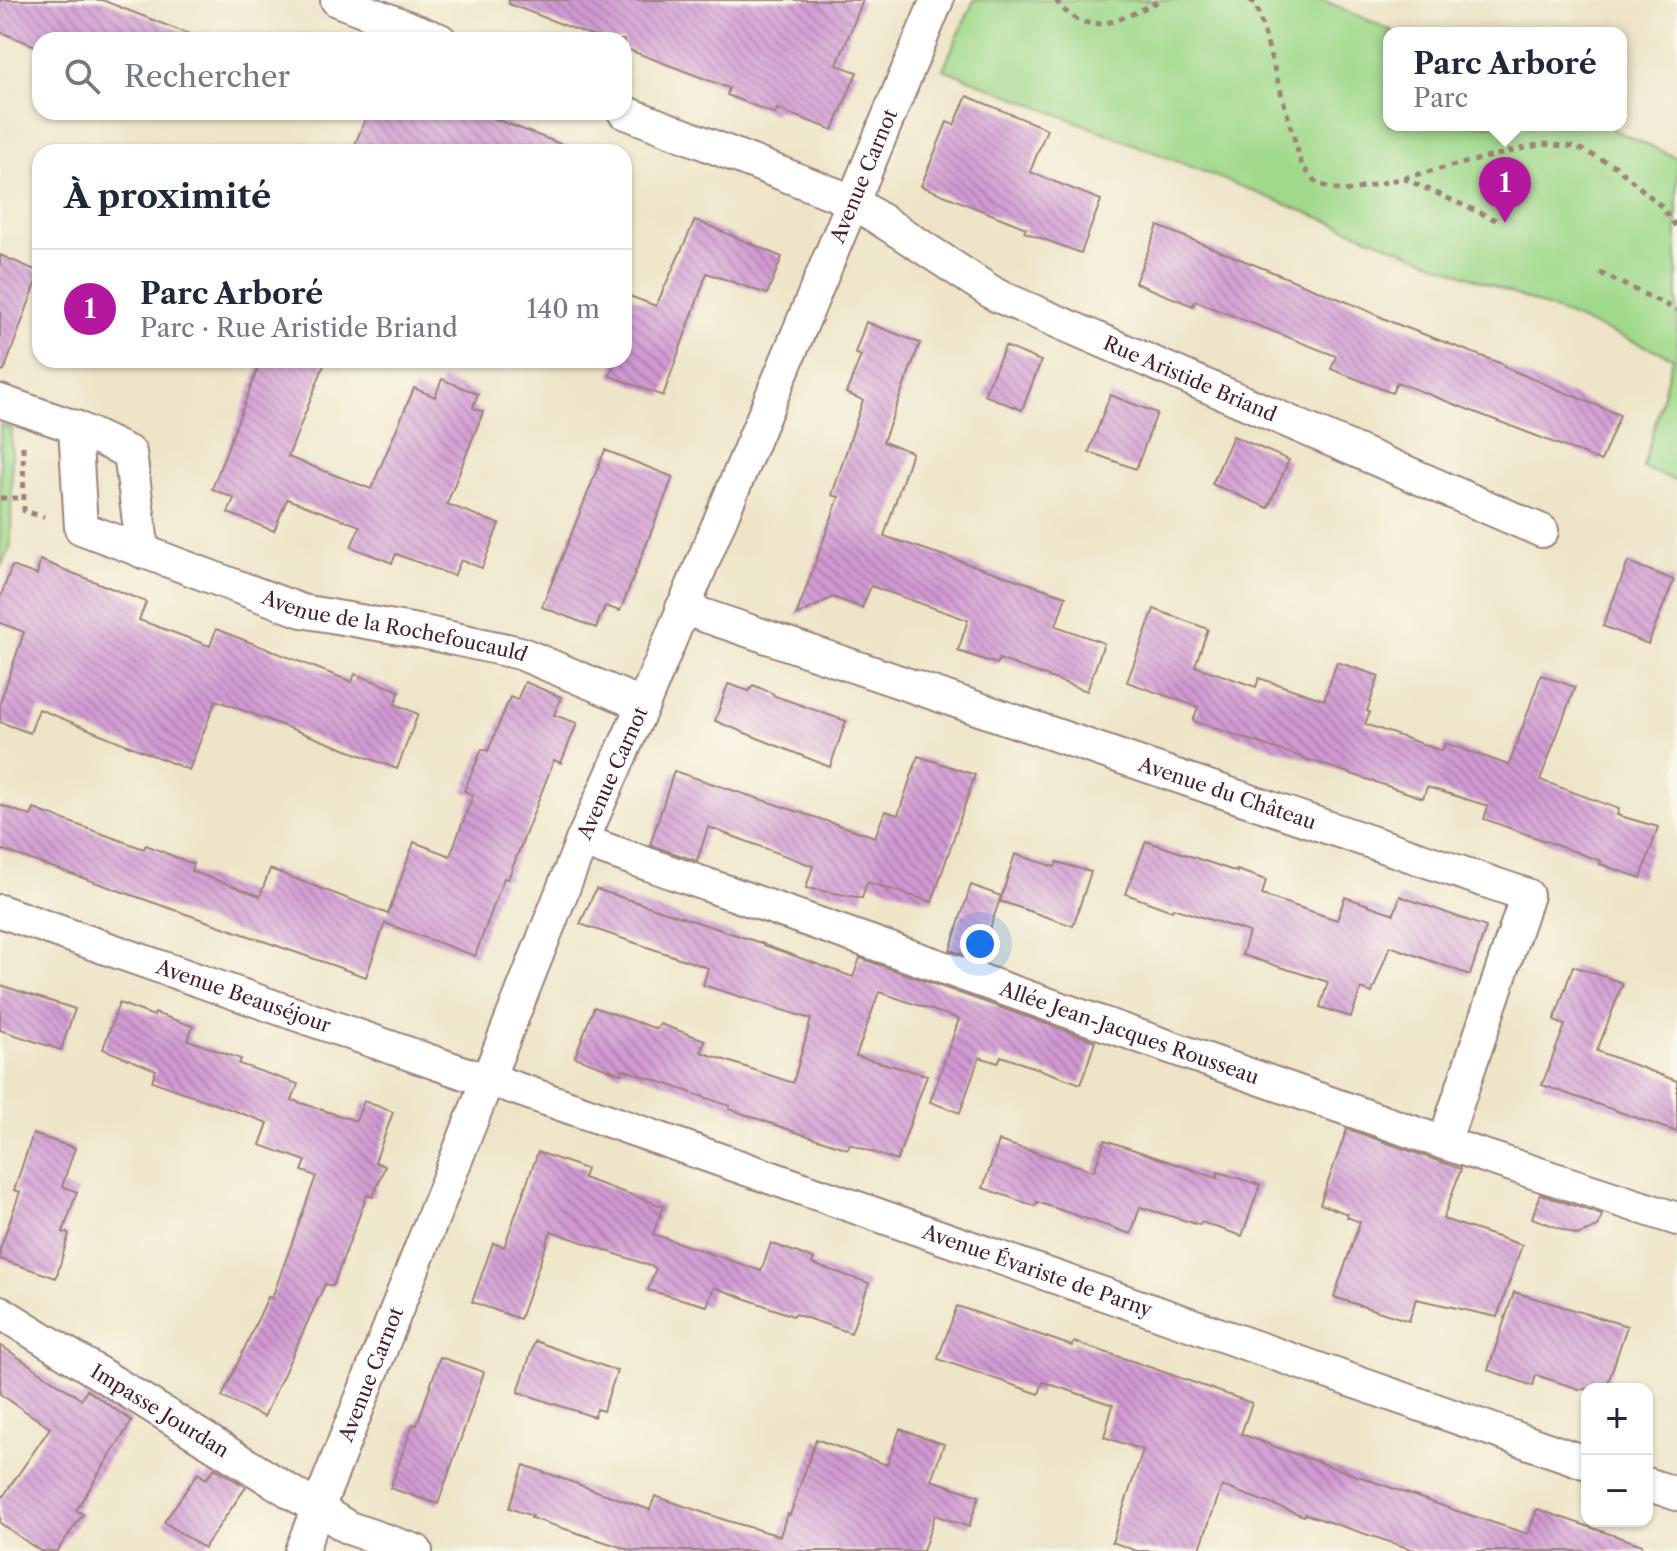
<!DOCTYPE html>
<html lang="fr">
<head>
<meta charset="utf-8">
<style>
	body { margin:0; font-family:"Libre Caslon Text",serif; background:#f2f2f3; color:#1f2937 }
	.controls { position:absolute; right:24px; bottom:24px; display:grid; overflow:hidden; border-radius:16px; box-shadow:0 2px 6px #0004 }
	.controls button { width:72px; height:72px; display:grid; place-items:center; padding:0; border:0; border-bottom:2px solid #e0e1e3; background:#fff; color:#1f2937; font:40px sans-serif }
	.you { position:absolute; left:980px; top:944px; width:28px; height:28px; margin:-20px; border:6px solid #fff; border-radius:50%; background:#1a73e8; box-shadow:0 0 0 12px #1a73e833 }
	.badge { display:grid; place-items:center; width:52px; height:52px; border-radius:50%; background:#b5179e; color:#fff; font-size:26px; font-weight:700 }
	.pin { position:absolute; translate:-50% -66px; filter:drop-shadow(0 2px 4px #0008) }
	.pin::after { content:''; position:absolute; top:42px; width:28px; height:24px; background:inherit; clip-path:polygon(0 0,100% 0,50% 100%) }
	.popup { position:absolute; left:1383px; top:27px; width:244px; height:104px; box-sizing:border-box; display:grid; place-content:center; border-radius:16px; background:#fff; filter:drop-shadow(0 2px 6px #0005); font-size:26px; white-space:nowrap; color:#747a83 }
	.popup b { font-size:30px; color:#1f2937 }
	.popup::after { content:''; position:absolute; left:50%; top:100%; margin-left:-16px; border:16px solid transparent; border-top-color:#fff }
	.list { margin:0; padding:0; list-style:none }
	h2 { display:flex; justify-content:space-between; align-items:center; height:104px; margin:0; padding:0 32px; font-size:34px }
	h2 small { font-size:26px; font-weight:400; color:#747a83 }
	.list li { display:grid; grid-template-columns:52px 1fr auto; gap:24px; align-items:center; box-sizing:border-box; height:120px; padding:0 32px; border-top:2px solid #e0e1e3 }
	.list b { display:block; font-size:30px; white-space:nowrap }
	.list p { margin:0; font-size:26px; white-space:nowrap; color:#747a83 }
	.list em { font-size:26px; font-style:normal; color:#747a83 }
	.icon { flex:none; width:44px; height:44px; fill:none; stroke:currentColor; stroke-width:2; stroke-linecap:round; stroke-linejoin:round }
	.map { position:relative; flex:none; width:1677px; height:1551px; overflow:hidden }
	.search { position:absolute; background:#fff; box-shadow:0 2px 6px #0004; left:32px; top:32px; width:600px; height:88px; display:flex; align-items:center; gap:20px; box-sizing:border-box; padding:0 28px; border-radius:24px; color:#747a83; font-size:30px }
	.panel { position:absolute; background:#fff; box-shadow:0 2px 6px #0004; left:32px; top:144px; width:600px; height:224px; border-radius:24px }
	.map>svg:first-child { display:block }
</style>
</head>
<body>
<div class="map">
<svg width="1677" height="1551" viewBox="0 0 1677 1551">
	<defs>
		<pattern id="building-back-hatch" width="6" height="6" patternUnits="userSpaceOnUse" patternTransform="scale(2)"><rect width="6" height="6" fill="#d099d2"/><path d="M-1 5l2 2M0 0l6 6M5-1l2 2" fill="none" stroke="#ab7cab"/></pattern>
	</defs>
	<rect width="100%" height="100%" fill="#fbf7ec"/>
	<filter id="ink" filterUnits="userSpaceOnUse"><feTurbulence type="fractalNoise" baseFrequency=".0125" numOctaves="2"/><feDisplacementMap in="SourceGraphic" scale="16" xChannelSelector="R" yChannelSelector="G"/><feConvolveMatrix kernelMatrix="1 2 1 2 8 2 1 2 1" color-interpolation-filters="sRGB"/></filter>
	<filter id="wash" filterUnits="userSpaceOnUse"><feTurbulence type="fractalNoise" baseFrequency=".006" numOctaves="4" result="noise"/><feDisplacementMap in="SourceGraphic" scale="32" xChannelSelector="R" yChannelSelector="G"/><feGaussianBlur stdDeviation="1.8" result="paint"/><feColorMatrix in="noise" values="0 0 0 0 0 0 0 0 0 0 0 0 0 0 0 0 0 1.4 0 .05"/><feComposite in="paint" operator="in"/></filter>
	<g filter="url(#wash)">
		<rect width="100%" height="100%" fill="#eee5c8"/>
		<!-- green -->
		<path fill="#a0d98b" stroke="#757c5b" stroke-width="2" d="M974 0H1323L1397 33H1389V125H1603L1677 158V481L1643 468 1673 357 943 69Z
			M0 424 12 429 11 546 0 568Z"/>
		<g id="blocks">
			<!-- building -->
			<path fill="url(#building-back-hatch)" d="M0 0H102L199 38V40H40L38 47 0 32Z
				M509 0H863L837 65 857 72 833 130 777 109 775 114 727 95 729 88 624 48V40H603L509 4Z
				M967 96 1047 129 1030 172 1101 200 1081 253 1024 232 1026 228 921 186 947 122 954 125Z
				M368 112H477L574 149 573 152H352Z
				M695 220 782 257 767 294 707 273 663 396 610 376 616 360H624V294L656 306Z
				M1158 226 1357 306 1394 323 1505 365 1504 367 1620 415 1601 461 1397 382 1392 393 1331 369 1336 356 1195 301 1193 306 1135 283Z
				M0 255 40 272 4 371H0Z
				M866 322 920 343 883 442 912 452 884 536 1066 596 1056 626 1104 643 1087 691 999 659 997 664 958 651 968 620 871 586 862 608 833 597 796 616 839 497 832 495 863 400 846 393 861 356 855 353Z
				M1005 346 1041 361 1022 410 984 395Z
				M261 360H326L288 457 371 489 414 388 435 397 442 379 478 394 473 408 483 412 447 504 499 524 482 568 461 560 454 576 396 554 392 563 351 547 360 526 287 499 274 531 228 513 234 498 212 489Z
				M1110 395 1157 413 1136 469 1089 452Z
				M1233 436 1289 460 1268 508 1212 484Z
				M605 450 673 477 620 611 605 606 596 628 542 607Z
				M40 560 146 602 139 620 210 646 216 629 352 682 355 674 400 691 395 704 418 714 397 769 216 700 189 770 39 709 30 733 0 722V703L24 632 0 623V598L12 566 37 575Z
				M1628 562 1674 580 1648 644 1603 626Z
				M1154 609 1208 629 1195 666 1256 687 1259 678 1324 700 1337 662 1379 676 1367 711 1370 712 1365 724 1442 751 1445 743 1509 765 1541 675 1575 687 1540 780 1619 809 1617 815 1658 827 1641 878 1600 864 1601 861 1484 819 1488 806 1427 787 1423 798 1193 721 1198 707 1127 682Z
				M525 682 561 697 554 715 577 723 561 763 554 760 508 879 504 878 475 956 385 923 366 977 0 849V805L31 816 34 809 144 849 146 845 193 864 191 871 260 896 270 869 388 914 414 842 450 856 473 795 464 791 482 749 488 751 510 697 517 700Z
				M728 684 749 691 753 685 772 693 775 696 846 721 830 767 715 721Z
				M918 756 975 775 932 902 867 882 862 898 806 888 813 866 708 827 697 861 650 845 674 771 875 837 885 811 898 815Z
				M1146 841 1237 872V870L1266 880 1262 895 1337 920 1345 897 1394 914 1400 896 1486 927 1470 975 1390 946 1372 993 1361 989 1351 1017 1320 1007 1328 982 1242 955 1249 932 1173 908 1172 911 1126 894Z
				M1015 854 1055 867 1057 862 1091 872 1073 926 1000 901Z
				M971 885 1001 896 979 960 950 950Z
				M596 889 764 944V945L853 977 860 958 1095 1041 1081 1084 1001 1056 998 1063 979 1057 960 1113 930 1102 959 1019 879 992 856 1056 927 1075 897 1161 850 1144 848 1149 799 1133 729 1109 730 1106 623 1069 621 1074 575 1057 594 1007 657 1029 660 1024 705 1040 701 1052 793 1083 811 1019 703 985 708 968 580 924Z
				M1573 966 1623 983 1597 1051 1677 1081V1132L1542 1085 1565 1025 1554 1021Z
				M0 985 75 1009 61 1050 0 1030Z
				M119 1003 154 1016 155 1013 193 1026 188 1040 241 1059 239 1064 298 1084 292 1100 356 1121 364 1101 393 1112 375 1162 385 1166 373 1197 367 1195 333 1286 325 1284 264 1417 222 1397 268 1297 272 1298 316 1176 302 1171 306 1161 260 1145 268 1123 152 1081 156 1070 103 1049Z
				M1347 1129 1461 1169 1443 1219 1522 1245 1497 1317 1416 1299 1409 1321 1334 1297 1360 1222 1347 1217 1348 1214 1320 1204Z
				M33 1134 75 1148 62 1186 77 1192 63 1232 69 1234 56 1278 0 1259V1249L20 1192 14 1190Z
				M1105 1140 1217 1178 1218 1172 1260 1185 1242 1236 1201 1222 1200 1225 1140 1207 1131 1234 1037 1202 1035 1206 983 1188 999 1141 1094 1171Z
				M538 1152 586 1169 583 1178 663 1206 653 1234 761 1271 771 1243 814 1259 812 1264 869 1283 851 1333 795 1314 793 1316 714 1287 707 1306 648 1290 656 1268 551 1231 520 1319 472 1302 493 1243 504 1247Z
				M1540 1194 1602 1215 1598 1227 1577 1235 1532 1218Z
				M1514 1292 1627 1326 1606 1389H1579L1536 1375 1533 1386 1488 1370Z
				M957 1306 1072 1346 1074 1342 1135 1362 1252 1403 1241 1434 1284 1450 1457 1511 1528 1534 1537 1509 1642 1545 1641 1551H1417L1305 1514 1304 1516 1222 1486 1199 1551H1137L1112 1542 1143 1450 1104 1437 1113 1405 1043 1382 1039 1394 938 1359Z
				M535 1341 617 1371 603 1411 597 1409 594 1417 518 1392Z
				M0 1345 81 1399 87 1390 132 1421 76 1510 83 1514 57 1551H40L0 1523V1501L50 1428 0 1394Z
				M440 1357 484 1372 438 1504 390 1488 413 1424 417 1425Z
				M900 1429 944 1444 931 1480 979 1496 969 1527 935 1515 923 1551H633L531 1518 532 1516 509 1508 524 1465 650 1510 655 1496 725 1520 780 1536 787 1514 790 1515 816 1439 887 1465Z
				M215 1468 246 1487 204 1548 164 1522 198 1473 206 1479Z"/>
		</g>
	</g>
	<g filter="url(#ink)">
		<use href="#blocks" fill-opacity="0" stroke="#9c827a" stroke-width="2"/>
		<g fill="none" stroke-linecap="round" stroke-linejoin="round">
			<defs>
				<g id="street">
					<path d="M337 0 440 40"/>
					<path id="s1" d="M624 112 852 201 996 295 1542 531"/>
					<path id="s2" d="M0 401 75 427 81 528 302 611 423 632 520 653 643 705"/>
					<path d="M75 427 130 453 143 552"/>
					<path id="s3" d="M682 608 1527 895 1444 1143"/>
					<path id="s4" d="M582 841 1444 1143 1677 1219"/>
					<path id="s5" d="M0 911 470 1075 506 1085 1587 1463"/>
					<path id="s6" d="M0 1312 349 1528 416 1551"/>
					<path d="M1647 1484 1677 1494"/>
					<path id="s7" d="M301 1551 582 841 643 705 937 0"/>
				</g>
			</defs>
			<!-- street casing -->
			<use href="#street" stroke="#9c827a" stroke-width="36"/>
			<!-- path -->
			<path stroke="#9c827a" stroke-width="5" stroke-dasharray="6 6" stroke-linecap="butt" d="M1056 0C1086 43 1123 18 1161 0
				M1250 0 1256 4 1302 166 1318 184 1345 192 1542 144 1576 147 1615 166 1661 206 1677 228
				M1403 178 1496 220
				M1600 273 1677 310
				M23 446 24 511 44 517
				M0 498H24"/>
			<!-- street -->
			<use href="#street" stroke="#fff" stroke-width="32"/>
		</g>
	</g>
	<g text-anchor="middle" stroke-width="8" stroke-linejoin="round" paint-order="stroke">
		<!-- street labels -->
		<g font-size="20" fill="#4a1f2b" stroke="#fbf7ec">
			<text dy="7" stroke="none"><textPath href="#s7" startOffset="1486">Avenue Carnot</textPath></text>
			<text dy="7" stroke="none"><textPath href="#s1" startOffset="628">Rue Aristide Briand</textPath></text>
			<text dy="7" stroke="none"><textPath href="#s2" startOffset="510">Avenue de la Rochefoucauld</textPath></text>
			<text dy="7" stroke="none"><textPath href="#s7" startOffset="838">Avenue Carnot</textPath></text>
			<text dy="7" stroke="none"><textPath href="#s3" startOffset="576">Avenue du Château</textPath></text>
			<text dy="7" stroke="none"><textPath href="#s5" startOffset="258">Avenue Beauséjour</textPath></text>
			<text dy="7" stroke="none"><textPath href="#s4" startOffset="580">Allée Jean-Jacques Rousseau</textPath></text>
			<text dy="7" stroke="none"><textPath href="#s5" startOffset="1098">Avenue Évariste de Parny</textPath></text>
			<text dy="7" stroke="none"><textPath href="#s7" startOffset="190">Avenue Carnot</textPath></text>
			<text dy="7" stroke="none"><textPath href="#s6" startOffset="188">Impasse Jourdan</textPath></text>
		</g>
	</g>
</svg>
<div class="controls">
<button>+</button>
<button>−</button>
</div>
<div class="you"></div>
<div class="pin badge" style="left:1505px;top:223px">1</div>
<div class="popup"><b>Parc Arboré</b>Parc</div>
<div class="search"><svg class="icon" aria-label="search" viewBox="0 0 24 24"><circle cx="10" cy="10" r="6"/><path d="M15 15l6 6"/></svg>Rechercher</div>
<section class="panel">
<h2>À proximité<small></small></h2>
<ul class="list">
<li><span class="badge">1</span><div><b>Parc Arboré</b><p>Parc · Rue Aristide Briand</p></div><em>140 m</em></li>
</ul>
</section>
</div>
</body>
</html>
